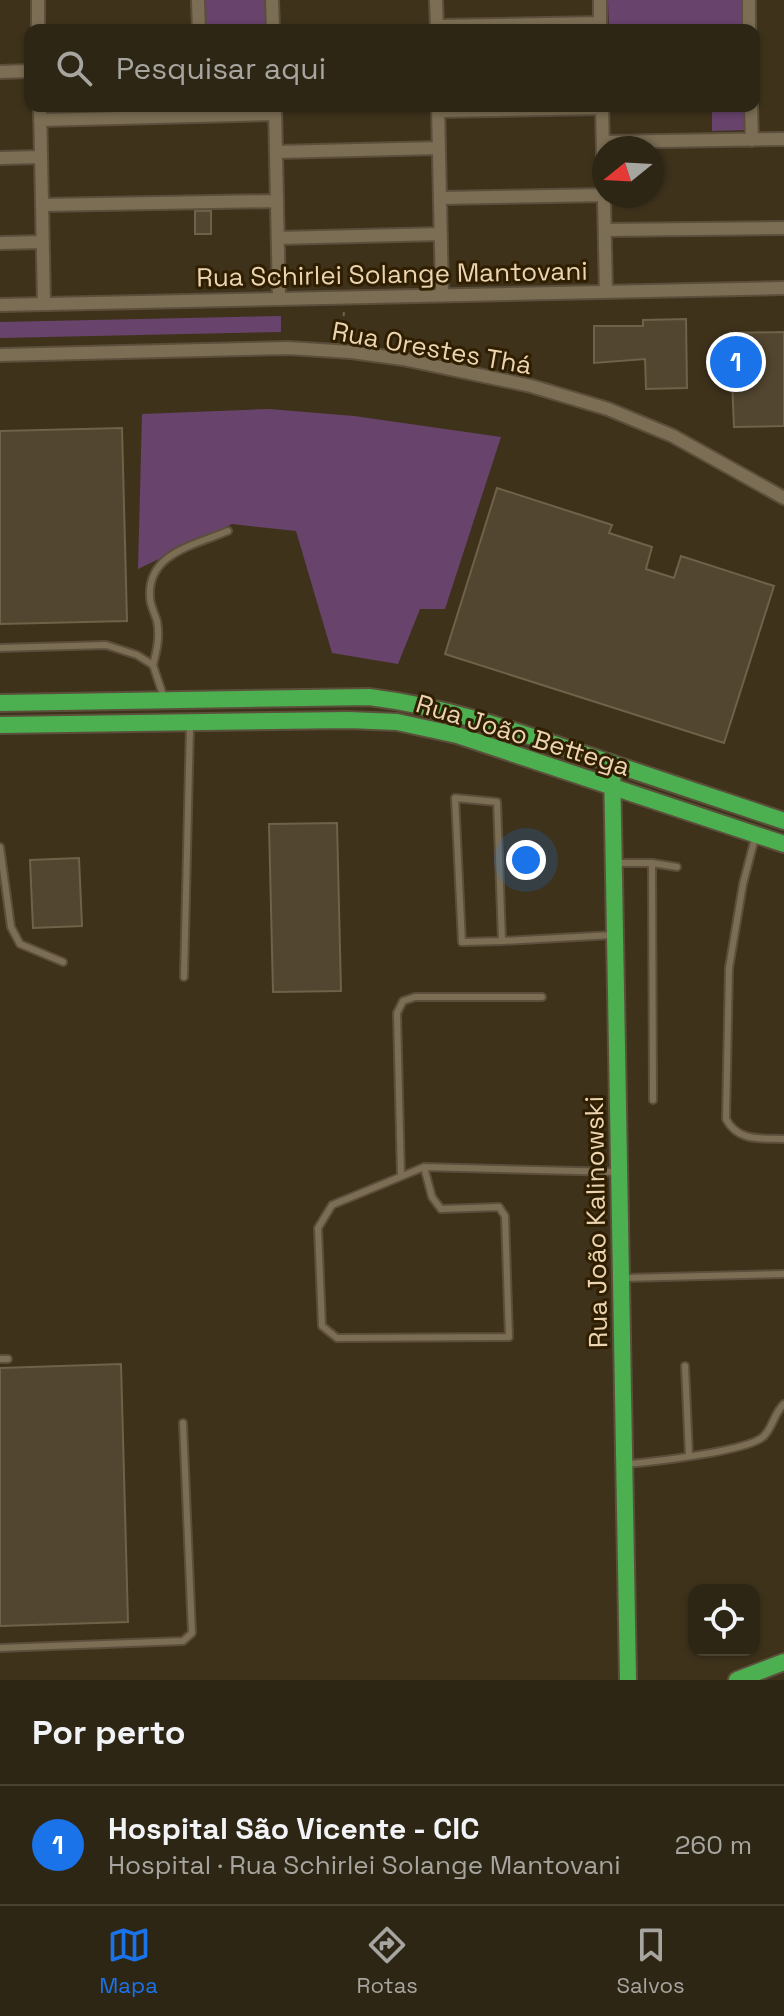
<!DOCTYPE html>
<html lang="pt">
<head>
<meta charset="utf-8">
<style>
	body { margin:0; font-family:"Space Grotesk",sans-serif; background:#3a3222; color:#f1f3f6 }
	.controls { position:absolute; right:24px; bottom:24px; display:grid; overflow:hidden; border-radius:16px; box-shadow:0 2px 6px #0004 }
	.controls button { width:72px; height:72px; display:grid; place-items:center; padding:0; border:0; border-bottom:2px solid #494334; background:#2e2614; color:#f1f3f6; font:40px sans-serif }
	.compass { position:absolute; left:592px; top:136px; width:72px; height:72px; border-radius:50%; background:#2e2614; box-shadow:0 2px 6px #0004; rotate:252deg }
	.you { position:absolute; left:526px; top:860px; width:28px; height:28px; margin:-20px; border:6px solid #fff; border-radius:50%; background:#1a73e8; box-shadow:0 0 0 12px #1a73e833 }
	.badge { display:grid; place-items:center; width:52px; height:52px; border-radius:50%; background:#1a73e8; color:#fff; font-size:26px; font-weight:700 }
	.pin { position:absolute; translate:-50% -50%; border:4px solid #fff; box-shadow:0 2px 8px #0006 }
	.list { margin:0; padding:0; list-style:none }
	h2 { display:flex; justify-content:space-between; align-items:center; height:104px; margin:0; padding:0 32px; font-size:34px }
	h2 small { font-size:26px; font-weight:400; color:#a7a5a0 }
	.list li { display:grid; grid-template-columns:52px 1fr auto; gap:24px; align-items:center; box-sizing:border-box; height:120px; padding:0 32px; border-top:2px solid #494334 }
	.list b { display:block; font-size:30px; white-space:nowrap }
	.list p { margin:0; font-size:26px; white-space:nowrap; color:#a7a5a0 }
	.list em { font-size:26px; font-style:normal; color:#a7a5a0 }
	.icon { flex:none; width:44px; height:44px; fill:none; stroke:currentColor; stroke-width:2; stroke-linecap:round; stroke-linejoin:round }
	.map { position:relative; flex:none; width:784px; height:1680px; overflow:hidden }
	.search { position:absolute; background:#2e2614; box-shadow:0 2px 6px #0004; left:24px; right:24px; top:24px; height:88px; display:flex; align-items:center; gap:20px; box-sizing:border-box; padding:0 28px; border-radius:16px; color:#a7a5a0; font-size:30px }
	.sheet { height:224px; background:#2e2614 }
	nav { display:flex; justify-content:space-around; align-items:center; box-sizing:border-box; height:112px; border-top:2px solid #494334; background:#2e2614; font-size:22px; color:#a7a5a0 }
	nav a { display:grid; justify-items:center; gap:4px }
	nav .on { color:#1a73e8 }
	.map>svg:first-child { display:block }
</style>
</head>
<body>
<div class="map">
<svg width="784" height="1680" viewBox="0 0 784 1680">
	<rect width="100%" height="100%" fill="#3e321b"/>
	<!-- green -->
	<path fill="#68436c" d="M206 0H267L268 30H206Z
		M608 0H742L743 30H609Z
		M712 106H745L746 130 712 131Z
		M281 316V332L0 338V322Z
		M269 409 354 416 501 437 445 609H420L398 664 332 653 296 531 232 524 138 569 142 414Z"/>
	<!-- building -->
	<path fill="#524630" stroke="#706249" stroke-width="2" d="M195 211H211V234H195Z
		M686 319 687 388 646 389 645 359 594 363V326H643V320Z
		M784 332V426L734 427 730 333Z
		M122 428 127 621 0 624V431Z
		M497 488 612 525 609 533 652 547 646 569 674 578 681 556 774 586 724 743 445 654Z
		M337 823 341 991 273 992 269 824Z
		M79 858 82 926 33 928 30 860Z
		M121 1364 128 1622 0 1626V1368Z"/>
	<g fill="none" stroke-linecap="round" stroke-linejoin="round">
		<defs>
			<path id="lane" d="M0 648 106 645 137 655 153 665 164 698
				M153 665C157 650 160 637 157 621 155 614 150 605 150 597 147 553 195 545 228 531
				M755 838 743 884 729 968 726 1119C738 1142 761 1138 784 1139
				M0 847 11 927 20 944 63 962
				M614 863H652L653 1100
				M652 863 677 867
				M502 941 462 942 455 798 497 802 502 941 613 935
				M184 977 190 726
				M424 1167 432 1197 441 1209 499 1207 505 1216 509 1337 337 1338 322 1326 318 1228 332 1205 424 1167 617 1172
				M401 1176 397 1013 403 1001 415 997H542
				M624 1278 784 1274
				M0 1359H8
				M685 1366 689 1456
				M627 1464C652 1462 749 1451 764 1436 773 1427 774 1413 784 1404
				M0 1648 183 1641 192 1633 183 1423"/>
			<path id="street" d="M38 0V30
				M198 0 199 30
				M272 0 273 30
				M436 0 437 30
				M600 0V29
				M749 0V30
				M437 26 600 23
				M0 72 30 71
				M40 106 44 304
				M275 106 279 299
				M438 106 442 295
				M602 106 606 292
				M751 106 752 140
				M438 111 602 108
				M40 120 275 114
				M603 142 784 139
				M276 152 439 148
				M0 158 41 157
				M440 198 604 195
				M42 205 277 201
				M605 230 784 228
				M278 238 441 234
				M0 243 43 242
				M0 305 784 288
				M0 355 288 348 351 352 403 359 531 386 608 409 673 436 784 498"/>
			<path id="fast" d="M0 703 369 697C441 706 507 728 575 751 645 774 714 798 784 821
				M0 725 348 720 397 722 457 735 784 844
				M612 763 628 1680
				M737 1680 784 1662"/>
		</defs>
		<!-- lane casing -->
		<use href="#lane" stroke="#5b4f3c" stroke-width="10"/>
		<!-- street casing -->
		<use href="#street" stroke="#5b4f3c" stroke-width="16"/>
		<!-- fast casing -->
		<use href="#fast" stroke="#5b4f3c" stroke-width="20"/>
		<!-- path -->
		<path stroke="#716550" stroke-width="2" stroke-dasharray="4 6" stroke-linecap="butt" d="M342 336 344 311"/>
		<!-- lane -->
		<use href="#lane" stroke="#7c6e54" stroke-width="6"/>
		<!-- street -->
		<use href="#street" stroke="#7c6e54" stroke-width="12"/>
		<!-- fast -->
		<use href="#fast" stroke="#4caf50" stroke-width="16"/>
	</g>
	<g text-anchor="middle" stroke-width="6" stroke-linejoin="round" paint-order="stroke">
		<!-- street labels -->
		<g font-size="26" fill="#ebd4b1" stroke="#2f1e00">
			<text transform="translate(392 274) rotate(-1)" y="9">Rua Schirlei Solange Mantovani</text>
			<text transform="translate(432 348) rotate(10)" y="9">Rua Orestes Thá</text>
			<text transform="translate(523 735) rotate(17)" y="9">Rua João Bettega</text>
			<text transform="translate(596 1222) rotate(-91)" y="9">Rua João Kalinowski</text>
		</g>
	</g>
</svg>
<div class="controls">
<button><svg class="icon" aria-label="locate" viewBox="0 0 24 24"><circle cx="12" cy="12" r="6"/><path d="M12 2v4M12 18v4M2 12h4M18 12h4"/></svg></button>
</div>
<svg class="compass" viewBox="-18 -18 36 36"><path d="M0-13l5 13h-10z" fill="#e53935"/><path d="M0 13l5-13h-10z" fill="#a7a5a0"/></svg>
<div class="you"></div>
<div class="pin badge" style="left:736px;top:362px">1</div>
<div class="search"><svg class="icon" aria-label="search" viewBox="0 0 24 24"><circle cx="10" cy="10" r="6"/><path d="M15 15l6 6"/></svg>Pesquisar aqui</div>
</div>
<section class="sheet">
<h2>Por perto<small></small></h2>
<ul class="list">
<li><span class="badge">1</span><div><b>Hospital São Vicente - CIC</b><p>Hospital · Rua Schirlei Solange Mantovani</p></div><em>260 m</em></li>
</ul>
</section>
<nav>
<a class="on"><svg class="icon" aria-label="map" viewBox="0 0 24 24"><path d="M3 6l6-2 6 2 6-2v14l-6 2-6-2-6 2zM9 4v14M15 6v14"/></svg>Mapa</a>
<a><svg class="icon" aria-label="directions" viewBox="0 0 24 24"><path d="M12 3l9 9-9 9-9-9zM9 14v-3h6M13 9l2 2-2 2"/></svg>Rotas</a>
<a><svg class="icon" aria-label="saved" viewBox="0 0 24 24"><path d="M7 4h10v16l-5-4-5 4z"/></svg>Salvos</a>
</nav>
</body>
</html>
